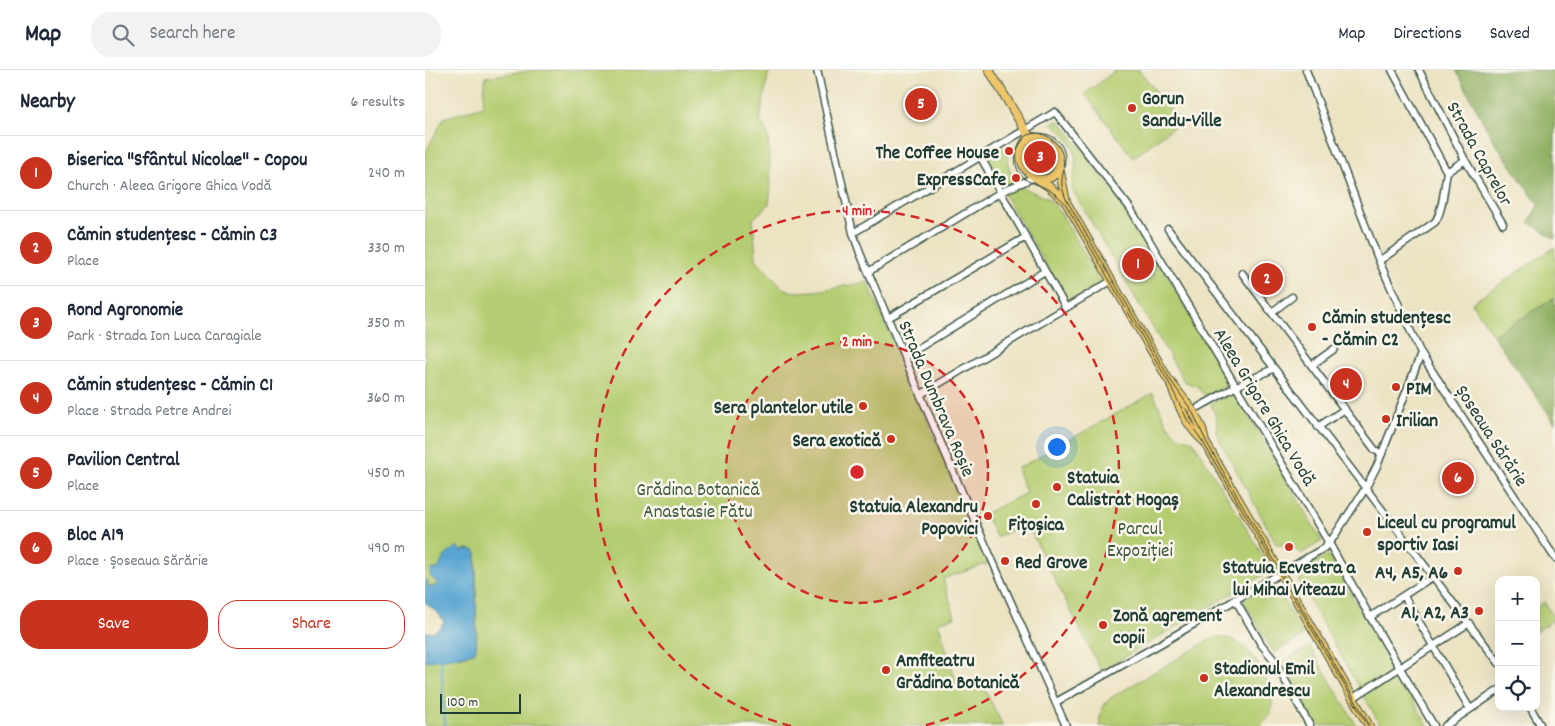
<!DOCTYPE html>
<html lang="en">
<head>
<meta charset="utf-8">
<style>
	body { margin:0; font-family:Dekko,sans-serif; background:#f2f2f3; color:#1f2937 }
	.controls { position:absolute; right:15px; bottom:15px; display:grid; overflow:hidden; border-radius:10px; box-shadow:0 5px 20px #0002 }
	.controls button { width:45px; height:45px; display:grid; place-items:center; padding:0; border:0; border-bottom:1px solid #e0e1e3; background:#fff; color:#1f2937; font:25px sans-serif }
	.scale { position:absolute; left:15px; bottom:12px; width:81px; box-sizing:border-box; padding-left:5px; border:2px solid #1f3d34; border-top:0; font-size:14px; line-height:18px; white-space:nowrap; color:#1f3d34; -webkit-text-stroke:4px #fbf7ec; paint-order:stroke }
	.you { position:absolute; left:631px; top:376px; width:18px; height:18px; margin:-12px; border:4px solid #fff; border-radius:50%; background:#1a73e8; box-shadow:0 0 0 8px #1a73e833 }
	.badge { display:grid; place-items:center; width:32px; height:32px; border-radius:50%; background:#c8321e; color:#fff; font-size:16px; font-weight:700 }
	.pin { position:absolute; translate:-50% -50%; border:2px solid #fff; box-shadow:0 1px 5px #0006 }
	.list { margin:0; padding:0; list-style:none }
	h2 { display:flex; justify-content:space-between; align-items:center; height:65px; margin:0; padding:0 20px; font-size:21px }
	h2 small { font-size:16px; font-weight:400; color:#747a83 }
	.list li { display:grid; grid-template-columns:32px 1fr auto; gap:15px; align-items:center; box-sizing:border-box; height:75px; padding:0 20px; border-top:1px solid #e0e1e3 }
	.list b { display:block; font-size:19px; white-space:nowrap }
	.list p { margin:0; font-size:16px; white-space:nowrap; color:#747a83 }
	.list em { font-size:16px; font-style:normal; color:#747a83 }
	.actions { display:flex; gap:10px; padding:15px 20px }
	.actions a { flex:1; padding:11px 0; border:1px solid #c8321e; border-radius:20px; text-align:center; font-size:18px; color:#c8321e }
	.actions .main { background:#c8321e; color:#fff }
	.icon { flex:none; width:28px; height:28px; fill:none; stroke:currentColor; stroke-width:2; stroke-linecap:round; stroke-linejoin:round }
	.map { position:relative; flex:none; width:1130px; height:656px; overflow:hidden }
	header { display:flex; align-items:center; gap:30px; box-sizing:border-box; height:70px; padding:0 25px; background:#fff; border-bottom:1px solid #e0e1e3 }
	header strong { font-size:24px }
	nav { display:flex; gap:28px; margin-inline-start:auto; font-size:18px }
	.search { width:350px; height:45px; background:#f2f2f3; display:flex; align-items:center; gap:12px; box-sizing:border-box; padding:0 18px; border-radius:20px; color:#747a83; font-size:19px }
	main { display:flex }
	aside { flex:1; background:#fff }
	.map>svg:first-child { display:block }
</style>
</head>
<body>
<header>
<strong>Map</strong>
<div class="search"><svg class="icon" aria-label="search" viewBox="0 0 24 24"><circle cx="10" cy="10" r="6"/><path d="M15 15l6 6"/></svg>Search here</div>
<nav><a>Map</a><a>Directions</a><a>Saved</a></nav>
</header>
<main>
<aside>
<h2>Nearby<small>6 results</small></h2>
<ul class="list">
<li><span class="badge">1</span><div><b>Biserica &quot;Sfântul Nicolae&quot; - Copou</b><p>Church · Aleea Grigore Ghica Vodă</p></div><em>240 m</em></li>
<li><span class="badge">2</span><div><b>Cămin studențesc - Cămin C3</b><p>Place</p></div><em>330 m</em></li>
<li><span class="badge">3</span><div><b>Rond Agronomie</b><p>Park · Strada Ion Luca Caragiale</p></div><em>350 m</em></li>
<li><span class="badge">4</span><div><b>Cămin studențesc - Cămin C1</b><p>Place · Strada Petre Andrei</p></div><em>360 m</em></li>
<li><span class="badge">5</span><div><b>Pavilion Central</b><p>Place</p></div><em>450 m</em></li>
<li><span class="badge">6</span><div><b>Bloc A19</b><p>Place · Șoseaua Sărărie</p></div><em>490 m</em></li>
</ul>
<div class="actions"><a class="main">Save</a><a>Share</a></div>
</aside>
<div class="map">
<svg width="1130" height="656" viewBox="0 0 1130 656">
	<rect width="100%" height="100%" fill="#fbf7ec"/>
	<filter id="ink" filterUnits="userSpaceOnUse"><feTurbulence type="fractalNoise" baseFrequency=".02" numOctaves="2"/><feDisplacementMap in="SourceGraphic" scale="10" xChannelSelector="R" yChannelSelector="G"/><feConvolveMatrix kernelMatrix="1 2 1 2 8 2 1 2 1" color-interpolation-filters="sRGB"/></filter>
	<filter id="wash" filterUnits="userSpaceOnUse"><feTurbulence type="fractalNoise" baseFrequency=".0096" numOctaves="4" result="noise"/><feDisplacementMap in="SourceGraphic" scale="20" xChannelSelector="R" yChannelSelector="G"/><feGaussianBlur stdDeviation="1.12" result="paint"/><feColorMatrix in="noise" values="0 0 0 0 0 0 0 0 0 0 0 0 0 0 0 0 0 1.4 0 .05"/><feComposite in="paint" operator="in"/></filter>
	<g filter="url(#wash)">
		<rect width="100%" height="100%" fill="#ece3c3"/>
		<!-- green -->
		<path fill="#b5cd72" stroke="#6a8553" d="M110 0H344L335 50 343 66 346 115 344 134 328 149 331 189 356 217 368 222 391 221 443 212 470 277V280L473 283 490 323 489 325 491 330 494 331 531 418 530 419 532 425 535 426 549 456 548 462 552 465 564 493 518 509 530 547 513 552 533 617 556 612 578 656H0V591L41 586 51 578 52 570 51 484 49 480 42 479 37 481 5 506 12 513 13 516 4 517 2 509H0V83L19 48 58 36 60 7Z
			M691 0H714L755 52 708 88 660 24Z
			M630 51H635L705 142 805 312 802 316 781 326 778 324 773 317 759 311 647 119C647 111 649 106 650 99 654 80 641 64 627 53Z
			M613 73C624 76 638 95 623 103 608 111 589 76 613 73Z
			M578 78 581 80 584 99 594 116 624 129 637 145 675 211 674 214 644 233 559 91Z
			M1130 177V228L1068 265 1047 233Z
			M810 322 897 471 876 484 866 475H852L791 363 792 349 786 334Z
			M728 323 742 354 752 366 768 371 840 489V504L676 601 602 454 571 467 561 447 563 442 601 423 592 399Z
			M903 485 1003 656H956L874 512 877 499Z
			M841 517 855 523 878 566 849 583 818 530Z
			M1119 532 1130 549 1111 562V537Z
			M793 567C798 567 803 568 808 570 827 578 849 616 847 636 846 645 841 650 835 656H675C674 643 677 635 687 627L784 570Z
			M885 577 932 656H888L855 593Z"/>
		<!-- forest -->
		<path fill="#90b064" stroke="#58764c" d="M1031 0H1130V169L1104 152 1113 135 1065 65Z
			M1130 228V353L1068 265Z"/>
		<!-- water -->
		<path fill="#58a5d1" stroke="#3c7182" d="M32 476 37 481 42 479 49 480 51 484V578L49 583 20 589 0 591V562C9 564 14 559 19 552L14 544 0 532V509L1 508 4 517 12 516V513L5 506 6 499H13L20 486Z"/>
		<g fill="none" stroke-linecap="round" stroke-linejoin="round">
			<!-- stream -->
			<path stroke="#58a5d1" stroke-width="2" d="M16 589 20 656"/>
		</g>
	</g>
	<g filter="url(#ink)">
		<g fill="none" stroke-linecap="round" stroke-linejoin="round">
			<defs>
				<path id="minor" d="M392 0 428 163 435 183 536 420 641 656
					M967 0 1022 102
					M994 0 1040 90 1078 154
					M555 86 641 238
					M1022 102 1040 90
					M743 159 1074 593
					M428 163 630 42 705 138 904 473 945 547 1009 656
					M954 191 1010 152C1018 141 1019 117 1022 102
					M443 202 576 122 610 107
					M817 203 950 380 957 384
					M847 242 867 227
					M463 248 601 167
					M996 284 1130 488
					M479 287 620 201
					M887 295 909 279
					M495 325 686 211
					M774 337 810 317 848 299
					M893 357 920 339
					M979 526 1045 639
					M810 529 836 574 849 590 885 656
					M945 547 1007 507
					M928 628 1044 553
					M631 632 735 574 899 478 908 468 940 419 952 396 996 284 954 191 881 0
					M1105 637 1116 656
					M1020 656 1074 620"/>
				<path id="major" d="M564 0 605 68
					M634 97 641 132
					M614 109C642 113 641 69 608 67 593 73 593 92 604 103 609 107 615 110 620 114 628 119 634 126 641 132L743 309 768 341 777 359 780 372 944 656
					M746 315C755 337 761 356 780 372"/>
			</defs>
			<!-- minor casing -->
			<use href="#minor" stroke="#3e5649" stroke-width="9"/>
			<!-- major casing -->
			<use href="#major" stroke="#3e5649" stroke-width="10"/>
			<!-- minor -->
			<use href="#minor" stroke="#fff" stroke-width="6"/>
			<!-- major -->
			<use href="#major" stroke="#eec569" stroke-width="8"/>
			<!-- tram -->
			<path stroke="#1f3d34" stroke-width="1" d="M943 656 778 372 763 351 744 313 640 133C633 126 627 121 618 117 612 114 605 113 600 109 585 97 589 76 603 65 620 59 639 68 640 88 640 97 636 107 637 116 638 121 640 127 642 131L746 311 767 341 781 371 799 403 945 656"/>
		</g>
	</g>
	<!-- distance rings -->
	<circle cx="432" cy="402" r="131" fill="#d62828" fill-opacity=".12"/>
	<g fill="none" stroke="#d62828" stroke-width="2.5" stroke-dasharray="9 6">
		<circle cx="432" cy="402" r="131"/>
		<path d="M366 656A262 262 0 1 1 498 656"/>
	</g>
	<!-- markers -->
	<g fill="#c8321e" stroke="#fbf7ec" stroke-width="2">
		<circle cx="707" cy="38" r="5"/>
		<circle cx="584" cy="81" r="5"/>
		<circle cx="591" cy="108" r="5"/>
		<circle cx="887" cy="257" r="5"/>
		<circle cx="971" cy="317" r="5"/>
		<circle cx="438" cy="336" r="5"/>
		<circle cx="961" cy="349" r="5"/>
		<circle cx="466" cy="369" r="5"/>
		<circle cx="632" cy="417" r="5"/>
		<circle cx="611" cy="434" r="5"/>
		<circle cx="563" cy="446" r="5"/>
		<circle cx="942" cy="462" r="5"/>
		<circle cx="864" cy="477" r="5"/>
		<circle cx="580" cy="491" r="5"/>
		<circle cx="1033" cy="501" r="5"/>
		<circle cx="1054" cy="541" r="5"/>
		<circle cx="678" cy="555" r="5"/>
		<circle cx="461" cy="600" r="5"/>
		<circle cx="779" cy="608" r="5"/>
	</g>
	<g text-anchor="middle" stroke-width="5" stroke-linejoin="round" paint-order="stroke">
		<!-- poi labels -->
		<g font-size="19" font-weight="bold" fill="#1f3d34" stroke="#fbf7ec" text-anchor="start">
			<text x="717" y="34">Gorun<tspan x="717" dy="22">Sandu-Ville</tspan></text>
			<text x="574" y="88" text-anchor="end">The Coffee House</text>
			<text x="581" y="115" text-anchor="end">ExpressCafe</text>
			<text x="897" y="253">Cămin studențesc<tspan x="897" dy="22">- Cămin C2</tspan></text>
			<text x="981" y="324">PIM</text>
			<text x="428" y="343" text-anchor="end">Sera plantelor utile</text>
			<text x="971" y="356">Irilian</text>
			<text x="456" y="376" text-anchor="end">Sera exotică</text>
			<text x="642" y="413">Statuia<tspan x="642" dy="22">Calistrat Hogaș</tspan></text>
			<text x="553" y="442" text-anchor="end">Statuia Alexandru<tspan x="553" dy="22">Popovici</tspan></text>
			<text x="952" y="458">Liceul cu programul<tspan x="952" dy="22">sportiv Iasi</tspan></text>
			<text x="611" y="460" text-anchor="middle">Fițoșica</text>
			<text x="590" y="498">Red Grove</text>
			<text x="864" y="503" text-anchor="middle">Statuia Ecvestra a<tspan x="864" dy="22">lui Mihai Viteazu</tspan></text>
			<text x="1023" y="508" text-anchor="end">A4, A5, A6</text>
			<text x="1044" y="548" text-anchor="end">A1, A2, A3</text>
			<text x="688" y="551">Zonă agrement<tspan x="688" dy="22">copii</tspan></text>
			<text x="471" y="596">Amfiteatru<tspan x="471" dy="22">Grădina Botanică</tspan></text>
			<text x="789" y="604">Stadionul Emil<tspan x="789" dy="22">Alexandrescu</tspan></text>
		</g>
		<!-- street labels -->
		<g font-size="19" fill="#1f3d34" stroke="#fbf7ec">
			<text transform="translate(1056 83) rotate(61)" y="7">Strada Caprelor</text>
			<text transform="translate(513 328) rotate(67)" y="7">Strada Dumbrava Roșie</text>
			<text transform="translate(841 336) rotate(59)" y="7">Aleea Grigore Ghica Vodă</text>
			<text transform="translate(1068 365) rotate(57)" y="7">Șoseaua Sărărie</text>
		</g>
		<!-- park labels -->
		<g font-size="19" fill="#3d5a40" stroke="#fbf7ec">
			<text x="273" y="425">Grădina Botanică<tspan x="273" dy="22">Anastasie Fătu</tspan></text>
			<text x="715" y="464">Parcul<tspan x="715" dy="22">Expoziției</tspan></text>
		</g>
	</g>
	<circle cx="432" cy="402" r="8" fill="#d62828" stroke="#fbf7ec" stroke-width="2.5"/>
	<g font-size="15" text-anchor="middle" font-weight="bold" fill="#d62828" stroke="#fbf7ec" stroke-width="5" stroke-linejoin="round" paint-order="stroke">
		<text x="432" y="145">4 min</text>
		<text x="432" y="276">2 min</text>
	</g>
</svg>
<div class="controls">
<button>+</button>
<button>−</button>
<button><svg class="icon" aria-label="locate" viewBox="0 0 24 24"><circle cx="12" cy="12" r="6"/><path d="M12 2v4M12 18v4M2 12h4M18 12h4"/></svg></button>
</div>
<div class="scale">100 m</div>
<div class="you"></div>
<div class="pin badge" style="left:713px;top:194px">1</div>
<div class="pin badge" style="left:842px;top:209px">2</div>
<div class="pin badge" style="left:615px;top:87px">3</div>
<div class="pin badge" style="left:921px;top:314px">4</div>
<div class="pin badge" style="left:496px;top:34px">5</div>
<div class="pin badge" style="left:1033px;top:408px">6</div>
</div>
</main>
</body>
</html>
